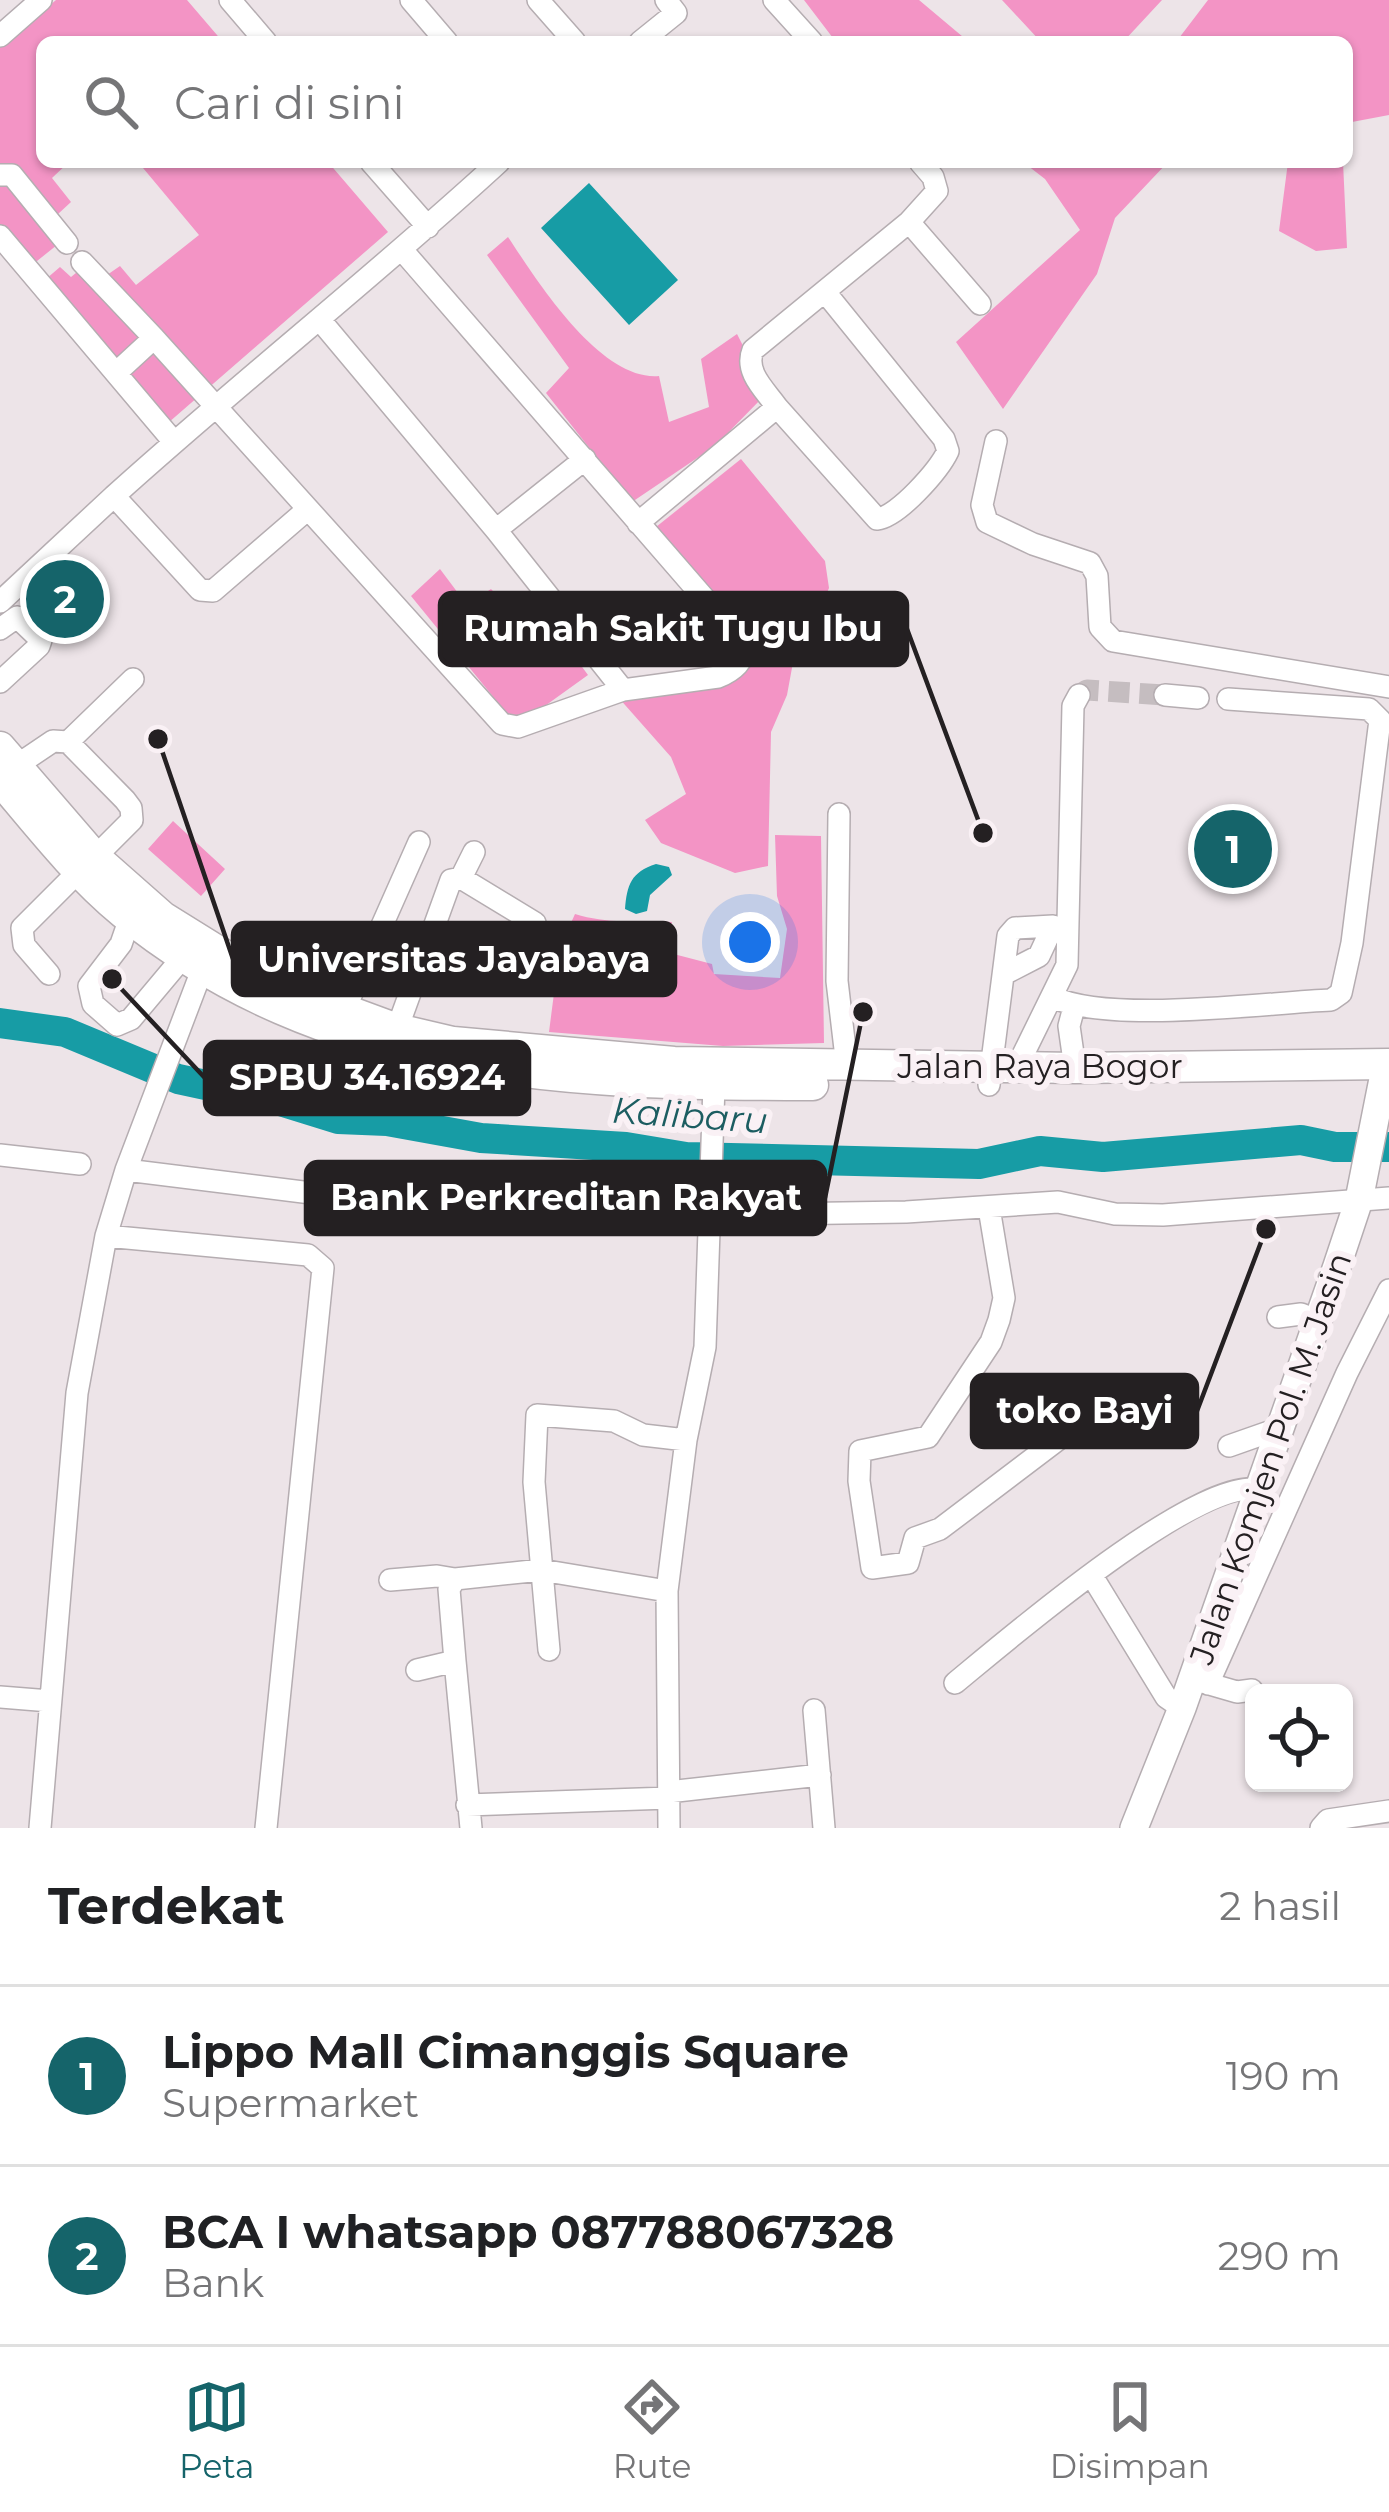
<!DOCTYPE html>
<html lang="id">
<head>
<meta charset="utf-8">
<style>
	body { margin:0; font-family:Montserrat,sans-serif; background:#f6f6f6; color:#202124 }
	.controls { position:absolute; right:36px; bottom:36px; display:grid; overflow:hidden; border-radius:18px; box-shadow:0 3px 9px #0004 }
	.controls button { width:108px; height:108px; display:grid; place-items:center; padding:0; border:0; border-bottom:3px solid #e0e0e0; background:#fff; color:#202124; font:60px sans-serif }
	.you { position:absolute; left:750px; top:942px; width:42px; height:42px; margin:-30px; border:9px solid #fff; border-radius:50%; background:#1a73e8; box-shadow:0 0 0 18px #1a73e833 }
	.badge { display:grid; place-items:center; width:78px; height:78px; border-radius:50%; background:#15646a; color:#fff; font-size:39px; font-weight:700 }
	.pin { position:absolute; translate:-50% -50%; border:6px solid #fff; box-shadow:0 3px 12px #0006 }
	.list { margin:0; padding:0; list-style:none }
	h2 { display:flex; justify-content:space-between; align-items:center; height:156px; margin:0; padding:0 48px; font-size:51px }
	h2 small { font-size:39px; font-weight:400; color:#757577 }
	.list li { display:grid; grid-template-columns:78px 1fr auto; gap:36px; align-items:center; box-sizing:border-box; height:180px; padding:0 48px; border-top:3px solid #e0e0e0 }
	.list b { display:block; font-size:45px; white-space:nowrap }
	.list p { margin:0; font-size:39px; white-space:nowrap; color:#757577 }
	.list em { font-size:39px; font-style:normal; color:#757577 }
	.icon { flex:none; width:66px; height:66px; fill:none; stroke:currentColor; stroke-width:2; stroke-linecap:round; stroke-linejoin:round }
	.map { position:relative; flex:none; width:1389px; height:1828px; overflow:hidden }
	.search { position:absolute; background:#fff; box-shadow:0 3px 9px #0004; left:36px; right:36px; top:36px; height:132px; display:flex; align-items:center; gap:30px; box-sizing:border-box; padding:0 42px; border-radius:18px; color:#757577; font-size:45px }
	.sheet { height:516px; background:#fff }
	nav { display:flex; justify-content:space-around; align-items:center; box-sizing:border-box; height:168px; border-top:3px solid #e0e0e0; background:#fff; font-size:33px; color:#757577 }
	nav a { display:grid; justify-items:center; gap:6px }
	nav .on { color:#15646a }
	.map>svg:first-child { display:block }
</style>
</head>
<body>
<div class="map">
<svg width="1389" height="1828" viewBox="0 0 1389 1828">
	<rect width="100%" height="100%" fill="#ede4e8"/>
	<!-- green -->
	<path fill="#f394c5" d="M56 0H187L223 42H42V162H69L52 178 71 202 58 214 72 233 32 265 0 225V48Z
		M804 0H919L969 42H836Z
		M1002 0H1162L1123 42H1041Z
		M1208 0H1389V115L1352 122 1347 140V42H1176Z
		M138 162H328L388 232 168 423 46 279 60 267 71 277 93 259 107 275 120 266 136 285 199 235Z
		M1023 162H1168L1115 218 1097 274 1003 409 956 342 1080 230 1045 179Z
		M1288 162H1343L1347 248 1316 251 1279 231Z
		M508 237C538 282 600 381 659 376L669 422 709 407 701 359 737 334 767 393 715 446 632 502 546 393 569 368 487 255Z
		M741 459 825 561 829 588 805 643 794 657 787 695 771 732 768 866 735 873 661 843 645 820 686 794 671 757 618 697 723 683 742 632 718 597 656 527Z
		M440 569 467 605 491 589 519 619 535 603 588 675 517 726 411 596Z
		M173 821 225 869 201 896 148 849Z
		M775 835 821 836 824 1043 723 1046 549 1032 560 947 575 914C607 924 637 921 672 922L666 952 712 964 714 974 780 978 787 929 777 896Z"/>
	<!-- water -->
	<path fill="#179ca5" d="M589 183 678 280 629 325 541 228Z
		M656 864 669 867 672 875 650 895 647 911 636 914 625 909C627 885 631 872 656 864Z"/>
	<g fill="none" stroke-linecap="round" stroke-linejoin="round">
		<!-- river -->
		<path stroke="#179ca5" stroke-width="30" d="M0 1023 65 1032 178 1079 280 1101 338 1119 387 1121 481 1138 626 1147 686 1157 979 1164 1040 1151 1103 1157 1301 1140 1335 1147H1389"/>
		<!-- minor-tunnel -->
		<path stroke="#c5bdc0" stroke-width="21" stroke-dasharray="21 10" stroke-linecap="butt" d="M1079 695 1087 690 1165 695"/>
		<defs>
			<path id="minor" d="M230 0 266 42
				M411 0 447 42
				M538 0 575 42
				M774 0 812 42
				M0 36 41 0
				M640 42 676 13 666 0
				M371 162 428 227
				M0 175H12L67 243
				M909 222 937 191 933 177 920 162
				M0 236 174 442
				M82 262 154 338
				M320 320 496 530 623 690
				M116 373 154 338 502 724 518 727 623 690 718 677C733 671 746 661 744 644L403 251
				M777 407C765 390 744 372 753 350L909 222 980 304
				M996 441 982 505 987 522 1033 544 1090 563 1097 576 1100 627 1113 641 1389 687
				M114 496C240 382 374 277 499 162
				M638 523 777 407 877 519C898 517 939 470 948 451L944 439 825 292
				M496 530 585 459
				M0 602 114 496 200 590 213 591 308 509
				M0 629 17 617 41 640 39 646 0 682
				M1165 695 1198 698
				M68 742 133 679
				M16 766 53 741 68 742 125 800 131 808 132 820 95 857
				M839 814 837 981 847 1066
				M461 878 474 852
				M130 918 121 944 89 986 93 1004 117 1025 131 1019 183 957
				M245 968 258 944 273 939 359 978
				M49 974 24 945 22 928 80 870
				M1052 997C1111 1024 1261 1003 1331 1000L1341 993 1352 943 1380 720 1369 709 1228 699
				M1074 1007 1069 1026 1075 1068
				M344 1011 419 842
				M397 1029 451 880 461 878 535 923
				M1017 1067 1067 965 1073 706 1079 695
				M989 1085 1008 936 1015 928 1053 926 1039 956 1006 973
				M0 1155 80 1164
				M126 1170 367 1200
				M487 1191 649 1216 906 1212 1058 1202 1115 1214 1163 1215 1389 1198
				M989 1208 1004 1298 999 1320 991 1342 928 1437 860 1451 859 1481 872 1568 908 1563 915 1538 940 1529 1105 1404
				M106 1236 308 1255 323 1268 266 1828
				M1278 1317 1301 1314 1319 1321
				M1229 1446 1283 1427
				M1092 1576 1166 1697 1182 1708
				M390 1580 437 1576 455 1579
				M549 1650 534 1482 537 1415 614 1421 643 1435 686 1440
				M455 1661 471 1828
				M417 1670 455 1661 449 1589 455 1579 541 1570 667 1591
				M1199 1681 1237 1692 1252 1690
				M955 1683C1006 1641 1201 1473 1261 1490
				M1208 1684 1347 1373 1389 1290
				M0 1697 50 1701
				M814 1710 824 1828
				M668 1792 820 1775
				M467 1805 669 1798
				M40 1828 77 1393 106 1236 126 1170 202 970
				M669 1828 667 1591 686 1440 705 1347 714 1085
				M1321 1828 1328 1820 1389 1811"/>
			<path id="major" d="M1134 1828 1182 1708 1337 1266 1359 1200 1386 1064"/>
			<path id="highway" d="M0 747 95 857 163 917 245 968 294 991 397 1029 453 1042 674 1062 1075 1068 1389 1064
				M0 780C38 825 77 875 123 913 325 1077 564 1085 813 1085"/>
		</defs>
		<!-- minor casing -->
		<use href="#minor" stroke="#b5adb1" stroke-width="24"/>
		<!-- major casing -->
		<use href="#major" stroke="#b5adb1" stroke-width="30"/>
		<!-- highway casing -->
		<use href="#highway" stroke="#b5adb1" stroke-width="33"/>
		<!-- minor -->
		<use href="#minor" stroke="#fff" stroke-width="21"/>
		<!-- major -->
		<use href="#major" stroke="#fff" stroke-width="27"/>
		<!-- highway -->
		<use href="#highway" stroke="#fff" stroke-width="30"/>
	</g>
	<g text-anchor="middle" stroke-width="12" stroke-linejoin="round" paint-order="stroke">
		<!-- street labels -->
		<g font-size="33" fill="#242022" stroke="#faf1f5">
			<text x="1040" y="1078">Jalan Raya Bogor</text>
			<text transform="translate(1270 1458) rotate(-71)" y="12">Jalan Komjen Pol. M. Jasin</text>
		</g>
		<!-- water labels -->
		<g font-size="36" font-style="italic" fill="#1c5d61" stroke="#faf1f5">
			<text transform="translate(690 1115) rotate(4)" y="13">Kalibaru</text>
		</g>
	</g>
	<!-- callouts -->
	<path fill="none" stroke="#242022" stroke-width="4.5" d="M983 833L907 629M158 739L233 959M112 979L205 1078M863 1012L825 1198M1266 1229L1197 1411"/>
	<g fill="#242022" stroke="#faf1f5" stroke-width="4.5">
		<circle cx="983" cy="833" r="12"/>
		<circle cx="158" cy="739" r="12"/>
		<circle cx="112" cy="979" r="12"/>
		<circle cx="863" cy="1012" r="12"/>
		<circle cx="1266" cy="1229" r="12"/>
	</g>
	<g fill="#242022" stroke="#242022" stroke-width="4.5">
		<rect x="440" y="593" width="467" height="72" rx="12"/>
		<rect x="233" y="923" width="442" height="72" rx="12"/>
		<rect x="205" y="1042" width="324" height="72" rx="12"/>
		<rect x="306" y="1162" width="519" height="72" rx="12"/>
		<rect x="972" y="1375" width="225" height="72" rx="12"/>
	</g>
	<g font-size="36" text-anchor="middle" font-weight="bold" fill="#fff">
		<text x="673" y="641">Rumah Sakit Tugu Ibu</text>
		<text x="454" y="972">Universitas Jayabaya</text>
		<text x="367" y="1090">SPBU 34.16924</text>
		<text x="566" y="1210">Bank Perkreditan Rakyat</text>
		<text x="1085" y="1423">toko Bayi</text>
	</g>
</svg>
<div class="controls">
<button><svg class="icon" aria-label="locate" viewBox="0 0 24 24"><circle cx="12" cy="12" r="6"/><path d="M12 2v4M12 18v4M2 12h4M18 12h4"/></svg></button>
</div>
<div class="you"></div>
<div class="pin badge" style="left:1233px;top:849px">1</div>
<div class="pin badge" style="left:65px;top:599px">2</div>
<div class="search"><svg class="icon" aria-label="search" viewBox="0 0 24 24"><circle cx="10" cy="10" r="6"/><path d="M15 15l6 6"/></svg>Cari di sini</div>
</div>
<section class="sheet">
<h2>Terdekat<small>2 hasil</small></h2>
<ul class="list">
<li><span class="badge">1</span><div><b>Lippo Mall Cimanggis Square</b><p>Supermarket</p></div><em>190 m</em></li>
<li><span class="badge">2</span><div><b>BCA I whatsapp 087788067328</b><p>Bank</p></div><em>290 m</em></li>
</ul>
</section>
<nav>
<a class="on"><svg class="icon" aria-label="map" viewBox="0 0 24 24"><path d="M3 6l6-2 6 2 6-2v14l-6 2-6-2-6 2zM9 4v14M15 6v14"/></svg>Peta</a>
<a><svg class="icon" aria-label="directions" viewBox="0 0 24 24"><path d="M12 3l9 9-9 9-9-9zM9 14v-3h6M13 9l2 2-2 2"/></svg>Rute</a>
<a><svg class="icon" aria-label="saved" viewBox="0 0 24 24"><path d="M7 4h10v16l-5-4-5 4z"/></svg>Disimpan</a>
</nav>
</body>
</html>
